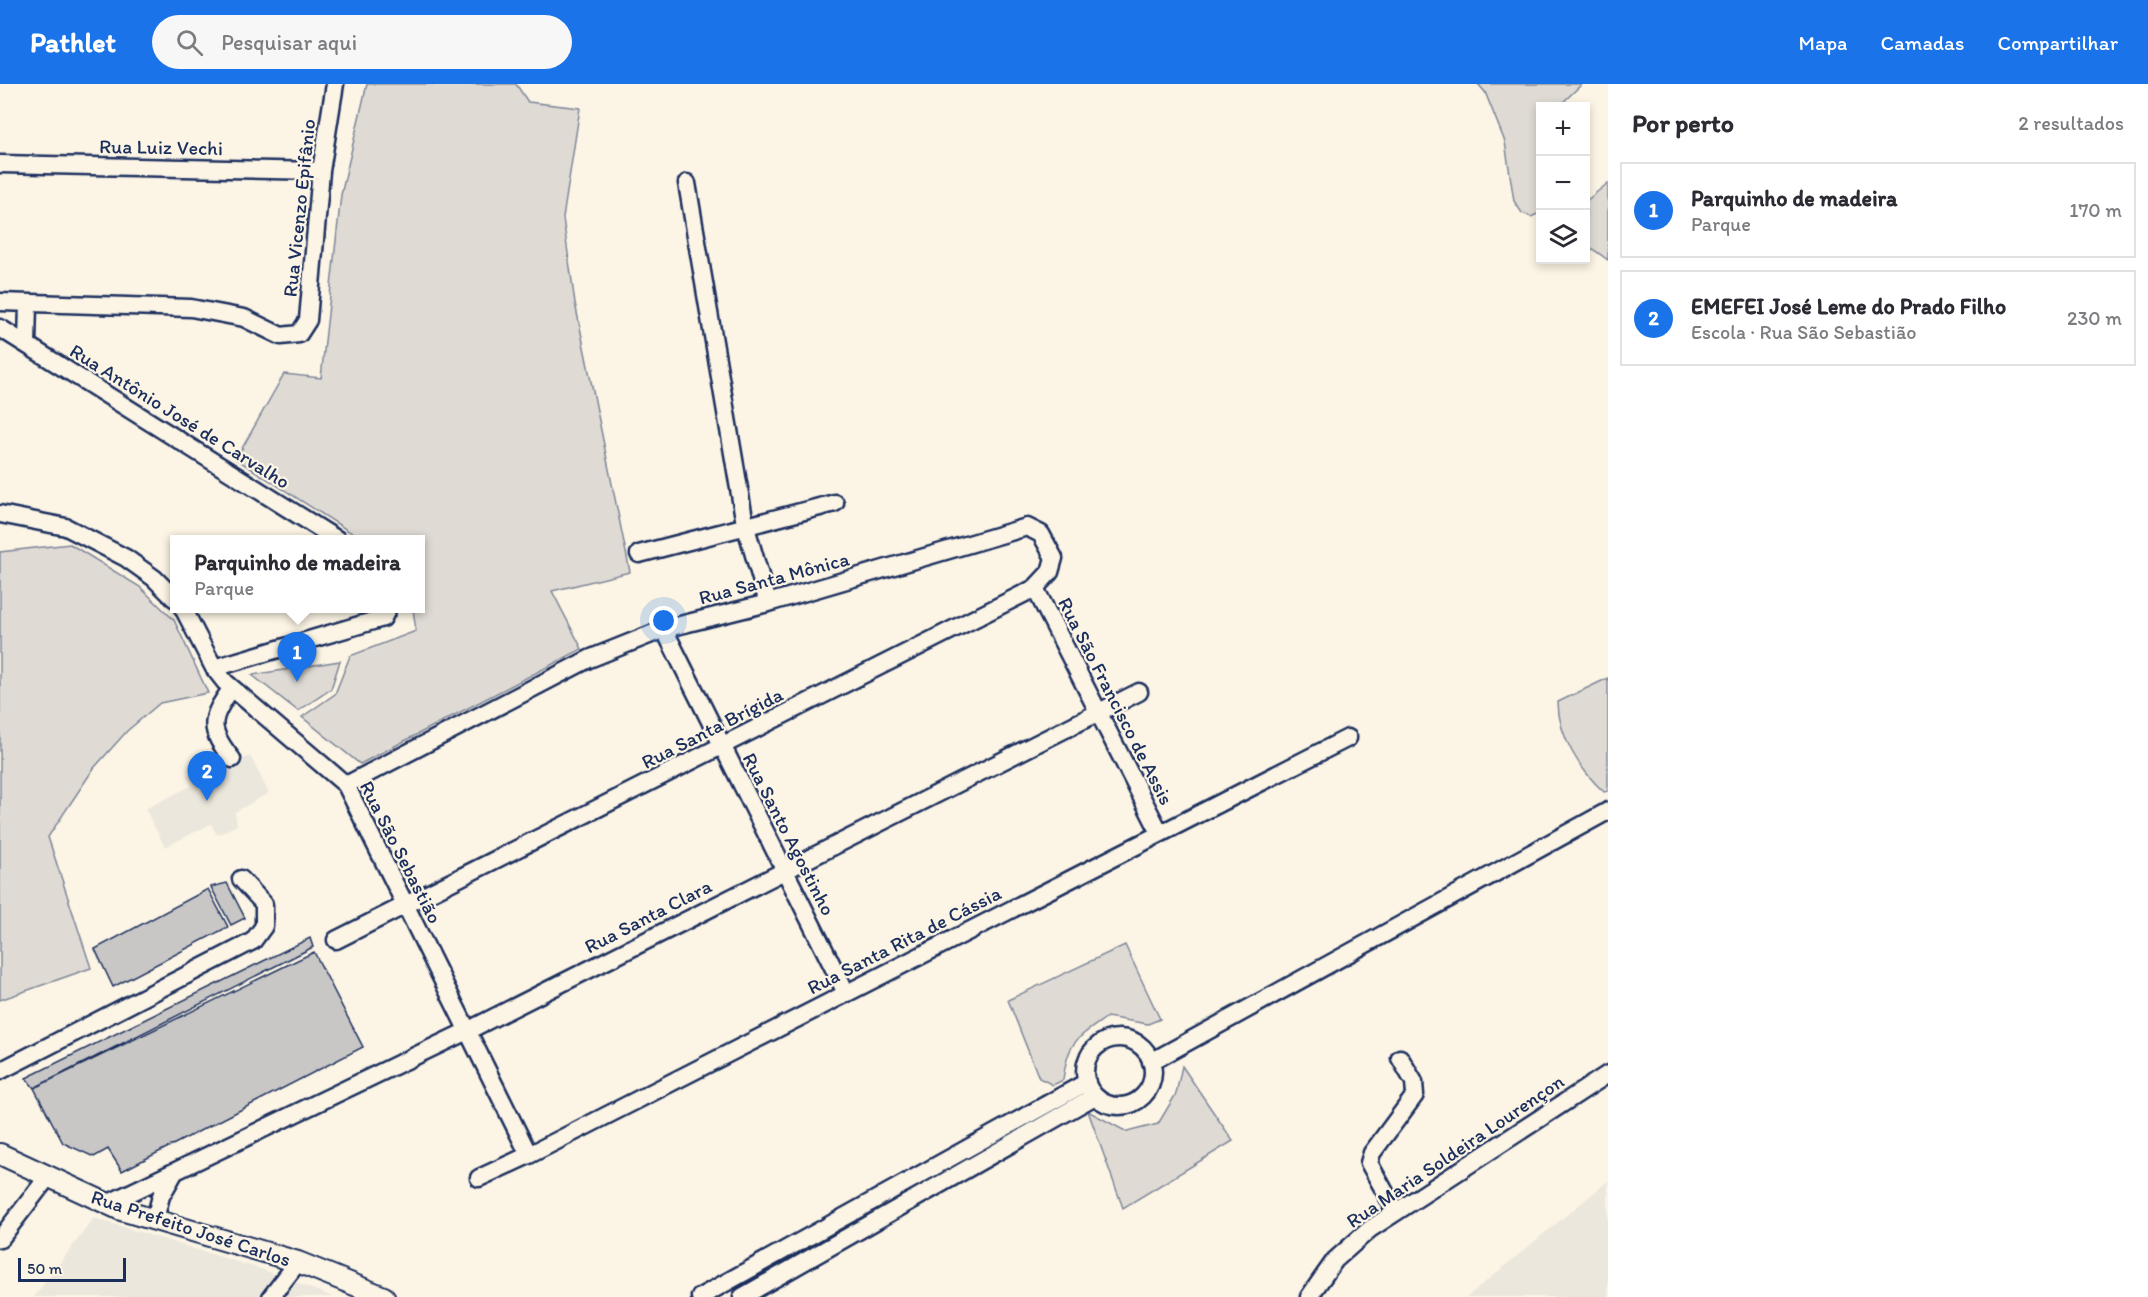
<!DOCTYPE html>
<html lang="pt">
<head>
<meta charset="utf-8">
<style>
	body { margin:0; font-family:Itim,sans-serif; background:#f7f7f7; color:#2b2b33 }
	.controls { position:absolute; right:18px; top:18px; display:grid; overflow:hidden; border-radius:0px; box-shadow:0 3px 9px #0003 }
	.controls button { width:54px; height:54px; display:grid; place-items:center; padding:0; border:0; border-bottom:2px solid #e1e1e2; background:#fff; color:#2b2b33; font:30px sans-serif }
	.scale { position:absolute; left:18px; bottom:15px; width:108px; box-sizing:border-box; padding-left:6px; border:3px solid #1b2f5e; border-top:0; font-size:16px; line-height:21px; white-space:nowrap; color:#1b2f5e; -webkit-text-stroke:4px #fcf5e5; paint-order:stroke }
	.you { position:absolute; left:664px; top:537px; width:21px; height:21px; margin:-15px; border:4px solid #fff; border-radius:50%; background:#1a73e8; box-shadow:0 0 0 9px #1a73e833 }
	.badge { display:grid; place-items:center; width:39px; height:39px; border-radius:50%; background:#1a73e8; color:#fff; font-size:20px; font-weight:700 }
	.pin { position:absolute; translate:-50% -50px; filter:drop-shadow(0 2px 3px #0008) }
	.pin::after { content:''; position:absolute; top:32px; width:21px; height:18px; background:inherit; clip-path:polygon(0 0,100% 0,50% 100%) }
	.popup { position:absolute; left:170px; top:451px; width:255px; height:78px; box-sizing:border-box; display:grid; place-content:center; border-radius:0px; background:#fff; filter:drop-shadow(0 2px 4px #0005); font-size:20px; white-space:nowrap; color:#7c7c81 }
	.popup b { font-size:22px; color:#2b2b33 }
	.popup::after { content:''; position:absolute; left:50%; top:100%; margin-left:-12px; border:12px solid transparent; border-top-color:#fff }
	.list { margin:0; padding:0; list-style:none }
	h2 { display:flex; justify-content:space-between; align-items:center; height:78px; margin:0; padding:0 24px; font-size:26px }
	h2 small { font-size:20px; font-weight:400; color:#7c7c81 }
	.list li { display:grid; grid-template-columns:39px 1fr auto; gap:18px; align-items:center; box-sizing:border-box; height:96px; margin:0 12px 12px; padding:0 12px; border:2px solid #e1e1e2; border-radius:0px }
	.list b { display:block; font-size:22px; white-space:nowrap }
	.list p { margin:0; font-size:20px; white-space:nowrap; color:#7c7c81 }
	.list em { font-size:20px; font-style:normal; color:#7c7c81 }
	.icon { flex:none; width:33px; height:33px; fill:none; stroke:currentColor; stroke-width:2; stroke-linecap:round; stroke-linejoin:round }
	.map { position:relative; flex:none; width:1608px; height:1213px; overflow:hidden }
	header { display:flex; align-items:center; gap:36px; box-sizing:border-box; height:84px; padding:0 30px; background:#1a73e8; color:#fff }
	header strong { font-size:28px }
	nav { display:flex; gap:33px; margin-inline-start:auto; font-size:21px }
	.search { width:420px; height:54px; background:#f7f7f7; display:flex; align-items:center; gap:15px; box-sizing:border-box; padding:0 21px; border-radius:33px; color:#7c7c81; font-size:22px }
	main { display:flex }
	aside { flex:1; background:#fff }
	.map>svg:first-child { display:block }
</style>
</head>
<body>
<header>
<strong>Pathlet</strong>
<div class="search"><svg class="icon" aria-label="search" viewBox="0 0 24 24"><circle cx="10" cy="10" r="6"/><path d="M15 15l6 6"/></svg>Pesquisar aqui</div>
<nav><a>Mapa</a><a>Camadas</a><a>Compartilhar</a></nav>
</header>
<main>
<div class="map">
<svg width="1608" height="1213" viewBox="0 0 1608 1213">
	<rect width="100%" height="100%" fill="#fcf5e5"/>
	<filter id="ink" filterUnits="userSpaceOnUse"><feTurbulence type="fractalNoise" baseFrequency=".0167" numOctaves="2"/><feDisplacementMap in="SourceGraphic" scale="12" xChannelSelector="R" yChannelSelector="G"/><feConvolveMatrix kernelMatrix="1 2 1 2 8 2 1 2 1" color-interpolation-filters="sRGB"/></filter>
	<g filter="url(#ink)">
		<!-- built -->
		<path fill="#ece7dc" d="M250 672 269 709 235 728 237 741 217 751 211 740 165 763 145 725 193 701 187 691 211 679 217 688Z
			M1608 1097V1213H1467Z
			M94 1134 261 1185 333 1213H34Z"/>
		<!-- green -->
		<path fill="#dfdbd4" stroke="#7d8599" stroke-width="1.5" d="M367 0H516L528 18 580 24 563 134 575 219 630 488 552 507 582 565 360 680 302 633 335 610 350 572 416 547 413 525 420 524V456L361 455 236 375 284 290 321 294 341 111Z
			M1478 0H1582L1559 22H1540V129L1531 133 1522 129 1514 117 1505 58 1485 8Z
			M1608 99V176L1586 160V117Z
			M70 460 140 503 174 536 208 609 160 619 127 647 94 684 48 753 91 884 0 916V468Z
			M340 577 331 605 298 627 252 591Z
			M1608 594V707L1604 708C1580 686 1558 652 1558 618Z
			M1125 861 1160 935 1148 940 1107 933C1076 955 1068 957 1063 996L1053 1001 1039 994 1008 916Z
			M1182 982 1233 1057 1123 1124 1088 1027 1127 1048 1158 1040 1176 1010Z"/>
		<!-- building -->
		<path fill="#c8c7c6" stroke="#1b2f5e" stroke-width="1.5" d="M227 799 245 834 231 841 211 803Z
			M208 805 228 843 113 903 95 865Z
			M310 854 313 863 34 1004 26 994Z
			M314 868 363 963 122 1087 108 1065 94 1073 63 1059 34 1004Z"/>
		<g fill="none" stroke-linecap="round" stroke-linejoin="round">
			<defs>
				<path id="minor" d="M0 80 321 87
					M687 99 745 440 768 519
					M0 218 191 224 244 234 281 252 299 250 308 236 321 87 335 0
					M0 244 338 456
					M27 261 28 219
					M0 430 66 443 126 474 154 494 174 514
					M639 470 835 419
					M1035 504 1160 749
					M183 524 214 584 225 598 346 701 529 1071
					M664 545 846 909
					M214 584 383 534 388 524
					M232 604C209 635 208 645 232 675
					M336 856 1035 504 1050 488 1054 474 1041 450 1027 443 768 519 664 545 589 575 346 701
					M1085 988a34 34 0 1 1 68 0a34 34 0 1 1-68 0Z
					M1151 978 1608 727
					M0 987 253 857 264 842V820L241 795
					M479 1094 529 1071 1348 654
					M107 1120 467 947 1139 608
					M1396 1128 1369 1079 1372 1069 1415 1011 1414 998 1400 974
					M155 1135 161 1112 174 1089
					M0 1155 47 1094
					M271 1213 298 1178
					M700 1213 1087 998
					M742 1213 1095 1012
					M1309 1213 1335 1176 1370 1145 1608 990"/>
				<path id="major" d="M0 1070 121 1126 298 1178 384 1213"/>
			</defs>
			<!-- minor casing -->
			<use href="#minor" stroke="#1b2f5e" stroke-width="21"/>
			<!-- major casing -->
			<use href="#major" stroke="#1b2f5e" stroke-width="24"/>
			<!-- minor -->
			<use href="#minor" stroke="#fcf5e5" stroke-width="16"/>
			<!-- major -->
			<use href="#major" stroke="#fcf5e5" stroke-width="20"/>
		</g>
	</g>
	<g text-anchor="middle" stroke-width="4.5" stroke-linejoin="round" paint-order="stroke">
		<!-- street labels -->
		<g font-size="20" fill="#1b2f5e" stroke="#fcf5e5">
			<text transform="translate(161 63) rotate(1)" y="7">Rua Luiz Vechi</text>
			<text transform="translate(299 124) rotate(-84)" y="7">Rua Vicenzo Epifânio</text>
			<text transform="translate(180 332) rotate(32)" y="7">Rua Antônio José de Carvalho</text>
			<text transform="translate(774 494) rotate(-15)" y="7">Rua Santa Mônica</text>
			<text transform="translate(1116 617) rotate(63)" y="7">Rua São Francisco de Assis</text>
			<text transform="translate(712 644) rotate(-27)" y="7">Rua Santa Brígida</text>
			<text transform="translate(789 750) rotate(63)" y="7">Rua Santo Agostinho</text>
			<text transform="translate(401 768) rotate(63)" y="7">Rua São Sebastião</text>
			<text transform="translate(648 832) rotate(-27)" y="7">Rua Santa Clara</text>
			<text transform="translate(904 856) rotate(-27)" y="7">Rua Santa Rita de Cássia</text>
			<text transform="translate(1455 1067) rotate(-34)" y="7">Rua Maria Soldeira Lourençon</text>
			<text transform="translate(191 1144) rotate(18)" y="7">Rua Prefeito José Carlos</text>
		</g>
	</g>
</svg>
<div class="controls">
<button>+</button>
<button>−</button>
<button><svg class="icon" aria-label="layers" viewBox="0 0 24 24"><path d="M12 4l9 5-9 5-9-5zM3 14l9 5 9-5"/></svg></button>
</div>
<div class="scale">50 m</div>
<div class="you"></div>
<div class="pin badge" style="left:297px;top:598px">1</div>
<div class="popup"><b>Parquinho de madeira</b>Parque</div>
<div class="pin badge" style="left:207px;top:717px">2</div>
</div>
<aside>
<h2>Por perto<small>2 resultados</small></h2>
<ul class="list">
<li><span class="badge">1</span><div><b>Parquinho de madeira</b><p>Parque</p></div><em>170 m</em></li>
<li><span class="badge">2</span><div><b>EMEFEI José Leme do Prado Filho</b><p>Escola · Rua São Sebastião</p></div><em>230 m</em></li>
</ul>
</aside>
</main>
</body>
</html>
